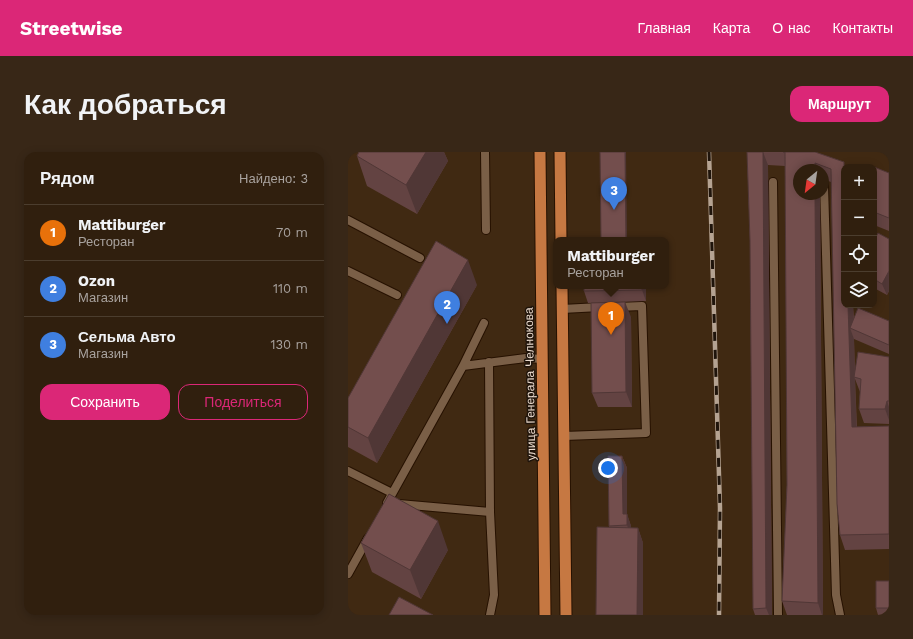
<!DOCTYPE html>
<html lang="ru">
<head>
<meta charset="utf-8">
<style>
	body { margin:0; font-family:"Work Sans",sans-serif; background:#382717; color:#f1f3f6 }
	.controls { position:absolute; right:12px; top:12px; display:grid; overflow:hidden; border-radius:8px; box-shadow:0 2px 10px #0003 }
	.controls button { width:36px; height:36px; display:grid; place-items:center; padding:0; border:0; border-bottom:1px solid #4b3d2e; background:#301f0e; color:#f1f3f6; font:20px sans-serif }
	.compass { position:absolute; left:445px; top:12px; width:36px; height:36px; border-radius:50%; background:#301f0e; box-shadow:0 2px 10px #0003; rotate:209deg }
	.you { position:absolute; left:260px; top:316px; width:14px; height:14px; margin:-10px; border:3px solid #fff; border-radius:50%; background:#1a73e8; box-shadow:0 0 0 6px #1a73e833 }
	.badge { display:grid; place-items:center; width:26px; height:26px; border-radius:50%; background:#db2777; color:#fff; font-size:13px; font-weight:700 }
	.pin { position:absolute; translate:-50% -33px; filter:drop-shadow(0 1px 2px #0008) }
	.pin::after { content:''; position:absolute; top:21px; width:14px; height:12px; background:inherit; clip-path:polygon(0 0,100% 0,50% 100%) }
	.popup { position:absolute; left:205px; top:85px; width:116px; height:52px; box-sizing:border-box; display:grid; place-content:center; border-radius:8px; background:#301f0e; filter:drop-shadow(0 1px 3px #0005); font-size:13px; white-space:nowrap; color:#a8a29e }
	.popup b { font-size:15px; color:#f1f3f6 }
	.popup::after { content:''; position:absolute; left:50%; top:100%; margin-left:-8px; border:8px solid transparent; border-top-color:#301f0e }
	.list { margin:0; padding:0; list-style:none }
	h2 { display:flex; justify-content:space-between; align-items:center; height:52px; margin:0; padding:0 16px; font-size:17px }
	h2 small { font-size:13px; font-weight:400; color:#a8a29e }
	.list li { display:grid; grid-template-columns:26px 1fr auto; gap:12px; align-items:center; box-sizing:border-box; height:56px; padding:0 16px; border-top:1px solid #4b3d2e }
	.list b { display:block; font-size:15px; white-space:nowrap }
	.list p { margin:0; font-size:13px; white-space:nowrap; color:#a8a29e }
	.list em { font-size:13px; font-style:normal; color:#a8a29e }
	.actions { display:flex; gap:8px; padding:12px 16px }
	.actions a { flex:1; padding:9px 0; border:1px solid #db2777; border-radius:12px; text-align:center; font-size:14px; color:#db2777 }
	.actions .main { background:#db2777; color:#fff }
	.icon { flex:none; width:22px; height:22px; fill:none; stroke:currentColor; stroke-width:2; stroke-linecap:round; stroke-linejoin:round }
	.map { position:relative; flex:none; width:541px; height:463px; overflow:hidden; border-radius:12px }
	header { display:flex; align-items:center; gap:24px; box-sizing:border-box; height:56px; padding:0 20px; background:#db2777; color:#fff }
	header strong { font-size:19px }
	nav { display:flex; gap:22px; margin-inline-start:auto; font-size:14px }
	.intro { display:flex; align-items:center; justify-content:space-between; box-sizing:border-box; height:96px; padding:0 24px }
	h1 { margin:0; font-size:28px }
	.button { padding:10px 18px; border-radius:12px; background:#db2777; color:#fff; font-size:14px; font-weight:700 }
	main { display:flex; gap:24px; padding:0 24px }
	aside { flex:1; background:#301f0e; border-radius:12px; box-shadow:0 2px 10px #0003 }
	.map>svg:first-child { display:block }
</style>
</head>
<body>
<header>
<strong>Streetwise</strong>
<nav><a>Главная</a><a>Карта</a><a>О нас</a><a>Контакты</a></nav>
</header>
<div class="intro"><h1>Как добраться</h1><a class="button">Маршрут</a></div>
<main>
<aside>
<h2>Рядом<small>Найдено: 3</small></h2>
<ul class="list">
<li><span class="badge" style="background:#e8710a">1</span><div><b>Mattiburger</b><p>Ресторан</p></div><em>70 m</em></li>
<li><span class="badge" style="background:#3f7fe0">2</span><div><b>Ozon</b><p>Магазин</p></div><em>110 m</em></li>
<li><span class="badge" style="background:#3f7fe0">3</span><div><b>Сельма Авто</b><p>Магазин</p></div><em>130 m</em></li>
</ul>
<div class="actions"><a class="main">Сохранить</a><a>Поделиться</a></div>
</aside>
<div class="map">
<svg width="541" height="463" viewBox="0 0 541 463">
	<rect width="100%" height="100%" fill="#402912"/>
	<g fill="none" stroke-linecap="round" stroke-linejoin="round">
		<defs>
			<path id="service" d="M137 0 138 78
				M425 30 430 463
				M476 33 488 443 492 463
				M0 68 72 106
				M0 119 49 143
				M214 157 252 155
				M141 210 142 360 146 443 142 463
				M115 214 136 171
				M216 284 298 281 294 154 268 155
				M0 319 44 341
				M39 351 115 214 178 206 194 207
				M51 352 142 360
				M0 422 20 386"/>
			<path id="primary" d="M192 0 197 463
				M212 0 213 88
				M214 134 218 463"/>
		</defs>
		<!-- service casing -->
		<use href="#service" stroke="#261100" stroke-width="10"/>
		<!-- primary casing -->
		<use href="#primary" stroke="#261100" stroke-width="13"/>
		<!-- service -->
		<use href="#service" stroke="#7a5f47" stroke-width="8"/>
		<!-- primary -->
		<use href="#primary" stroke="#c67842" stroke-width="11"/>
		<defs>
			<path id="rail" d="M361 0 372 356 371 463"/>
		</defs>
		<!-- rail casing -->
		<use href="#rail" stroke="#b5a392" stroke-width="4.5"/>
		<!-- rail -->
		<use href="#rail" stroke="#1f140b" stroke-width="3" stroke-dasharray="9" stroke-linecap="butt"/>
	</g>
	<!-- wall -->
	<path fill="#634342" d="M11 0H96L100 9 69 62 19 34 9 4Z
		M399 0H467L496 10V153H505L506 167 541 169V202L506 187 507 221 541 205V272L516 271 511 257 512 240 507 227 509 275 541 274V397L497 398 492 383 483 30 475 27V18H451V42H472L475 463H439L434 449 439 333 437 14 420 13 424 463H407L405 457 402 89Z
		M526 15 541 21V79L526 73Z
		M541 87V139L539 143 526 136V88Z
		M129 133 29 311 0 295V246Z
		M298 135V149L240 151 236 139Z
		M283 165 284 255H250L244 241Z
		M274 304 279 316V362L283 374V376H290L295 391 261 375V374Z
		M13 391 100 398 73 447 24 420Z
		M541 429V463H530L528 456Z"/>
	<!-- shaded-wall -->
	<path fill="#503736" d="M78 0H96L100 9 69 62 58 33Z
		M277 0H278L279 88H278Z
		M415 0 420 13 424 463H421L418 456Z
		M467 11 469 18H467Z
		M467 42H472L475 463H474L470 451Z
		M120 108 129 133 29 311 20 286Z
		M541 119V139L539 143 534 132Z
		M294 134H297L298 135V149L294 138Z
		M277 150 283 165 284 255 278 240Z
		M500 153H505L506 177 502 176 506 187 507 226 506 225 507 227 509 290 504 275Z
		M539 249 541 255V268L537 257Z
		M274 304 279 316V374L275 362Z
		M279 362 283 374V385L279 373Z
		M90 369 100 398 73 447 62 418Z
		M290 376 295 391V463H289Z"/>
	<!-- building -->
	<path fill="#734e4d" stroke="#503736" d="M11 0H78L58 33 9 4Z
		M252 0H277L278 88H253Z
		M399 0H415L418 456 405 457 402 89Z
		M435 0H467L496 10V153H500L504 275 541 274V382L492 383 489 352 483 17 467 11V18H451V42H467L470 451 434 449 439 333 437 0Z
		M526 15 541 21V66L526 60Z
		M530 81 541 87V119L534 132 526 127V88Z
		M88 89 120 108 20 286 0 275V246Z
		M236 134H294V138L236 139Z
		M277 150 278 240 244 241 243 151Z
		M510 156 541 169V193L502 176Z
		M510 200 541 205V249H539L537 257H511L513 227 506 225Z
		M260 304H274L275 362H279V373L261 374Z
		M41 342 90 369 62 418 13 391Z
		M249 375 290 376 289 463H248Z
		M528 429H541V456H528Z
		M51 445 85 463H41Z"/>
	<g text-anchor="middle" stroke-width="3" stroke-linejoin="round" paint-order="stroke">
		<!-- street labels -->
		<g font-size="12" fill="#ebdbce" stroke="#1f140b">
			<text transform="translate(182 232) rotate(-91)" y="4">улица Генерала Челнокова</text>
		</g>
	</g>
</svg>
<div class="controls">
<button>+</button>
<button>−</button>
<button><svg class="icon" aria-label="locate" viewBox="0 0 24 24"><circle cx="12" cy="12" r="6"/><path d="M12 2v4M12 18v4M2 12h4M18 12h4"/></svg></button>
<button><svg class="icon" aria-label="layers" viewBox="0 0 24 24"><path d="M12 4l9 5-9 5-9-5zM3 14l9 5 9-5"/></svg></button>
</div>
<svg class="compass" viewBox="-18 -18 36 36"><path d="M0-13l5 13h-10z" fill="#e53935"/><path d="M0 13l5-13h-10z" fill="#a8a29e"/></svg>
<div class="you"></div>
<div class="pin badge" style="left:263px;top:183px;background:#e8710a">1</div>
<div class="popup"><b>Mattiburger</b>Ресторан</div>
<div class="pin badge" style="left:99px;top:172px;background:#3f7fe0">2</div>
<div class="pin badge" style="left:266px;top:58px;background:#3f7fe0">3</div>
</div>
</main>
</body>
</html>
